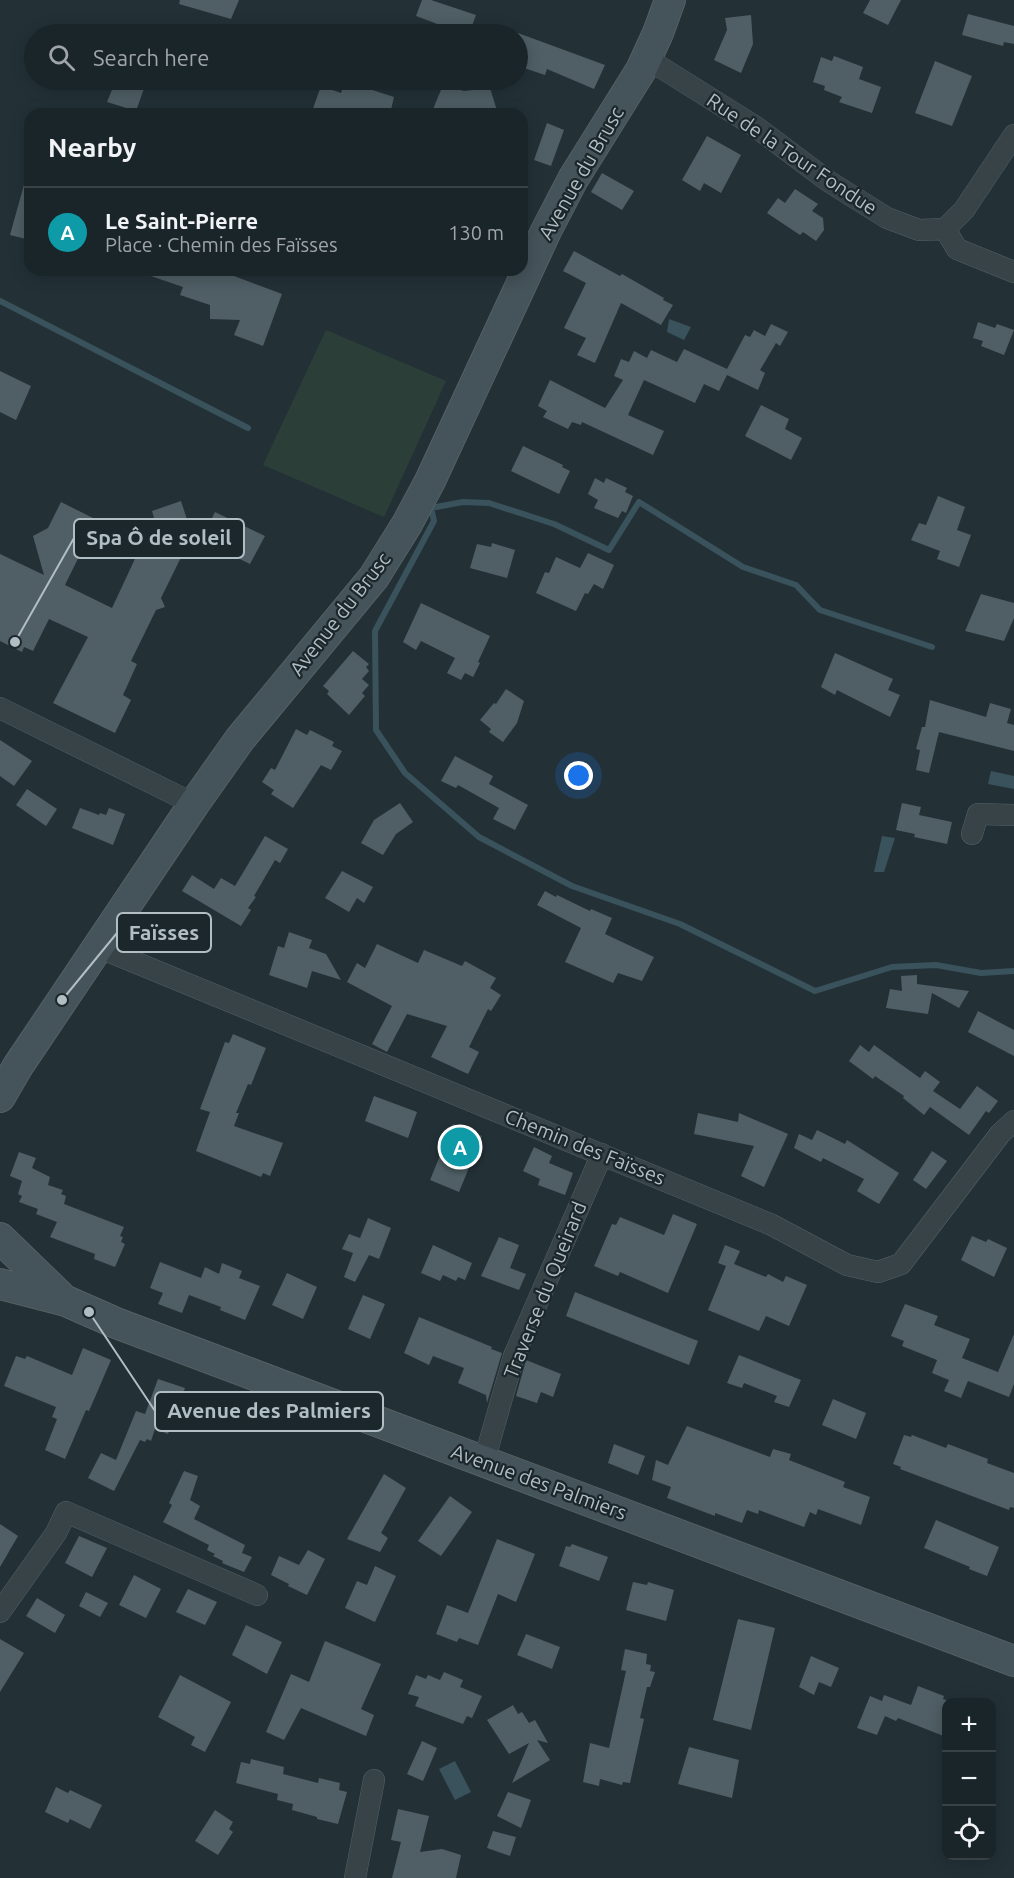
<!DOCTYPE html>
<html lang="en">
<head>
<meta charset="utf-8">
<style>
	body { margin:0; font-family:Ubuntu,sans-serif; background:#273135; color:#f1f3f6 }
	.controls { position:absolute; right:18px; bottom:18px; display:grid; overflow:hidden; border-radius:12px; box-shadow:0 3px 15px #0003 }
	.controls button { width:54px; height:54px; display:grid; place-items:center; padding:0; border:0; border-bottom:2px solid #384246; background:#1a2529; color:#f1f3f6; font:30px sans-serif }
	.you { position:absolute; left:579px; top:776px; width:21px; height:21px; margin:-15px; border:4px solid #fff; border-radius:50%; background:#1a73e8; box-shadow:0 0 0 9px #1a73e833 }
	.badge { display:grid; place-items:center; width:39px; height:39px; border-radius:50%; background:#ea580c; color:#fff; font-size:20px; font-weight:700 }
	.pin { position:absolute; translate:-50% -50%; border:3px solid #fff; box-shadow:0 2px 6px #0006 }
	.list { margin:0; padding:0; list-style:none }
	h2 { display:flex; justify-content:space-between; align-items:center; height:78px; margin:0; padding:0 24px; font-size:26px }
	h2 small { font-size:20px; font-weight:400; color:#9fa5a8 }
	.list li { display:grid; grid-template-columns:39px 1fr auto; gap:18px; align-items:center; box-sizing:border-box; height:90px; padding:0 24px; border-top:2px solid #384246 }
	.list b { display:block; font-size:22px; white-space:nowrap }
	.list p { margin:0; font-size:20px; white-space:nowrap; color:#9fa5a8 }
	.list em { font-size:20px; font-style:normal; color:#9fa5a8 }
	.icon { flex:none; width:33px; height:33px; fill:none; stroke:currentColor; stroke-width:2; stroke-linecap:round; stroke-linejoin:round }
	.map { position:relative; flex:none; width:1014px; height:1878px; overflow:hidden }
	.search { position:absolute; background:#1a2529; box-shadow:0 3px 15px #0003; left:24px; top:24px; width:504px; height:66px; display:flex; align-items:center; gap:15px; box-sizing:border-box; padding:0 21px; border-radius:33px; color:#9fa5a8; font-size:22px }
	.panel { position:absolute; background:#1a2529; box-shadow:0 3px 15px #0003; left:24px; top:108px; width:504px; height:168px; border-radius:18px }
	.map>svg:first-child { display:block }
</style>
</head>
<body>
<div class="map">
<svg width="1014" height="1878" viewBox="0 0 1014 1878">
	<rect width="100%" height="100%" fill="#233137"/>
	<!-- green -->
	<path fill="#2b3f38" d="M326 330 446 381 384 517 263 465Z"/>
	<!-- water -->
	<path fill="#39525c" d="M669 319 691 327 684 340 667 332Z
		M991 771 1014 776V789L988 784Z
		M882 836 895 838 884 872H874Z
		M455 1761 471 1792 455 1800 439 1769Z"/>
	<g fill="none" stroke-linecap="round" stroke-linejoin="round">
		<!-- stream -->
		<path stroke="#39525c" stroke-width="6" d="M0 301 248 428
			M932 647 820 610 796 585 743 567 639 502 609 550 554 524 489 503 463 502 431 508 434 521 375 631 376 730 405 773 479 837 572 886 680 924 815 991 892 967 936 965 981 973 1014 971"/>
	</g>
	<!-- building -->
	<path fill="#4f5f65" d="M180 0H239L231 19 179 4Z
		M422 0H431L476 15 469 34H464L416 16Z
		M870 0H901L888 25 863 13Z
		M968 14 1014 26V44L1004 42 1003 46 962 35Z
		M751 15 753 44 741 73 714 60 727 30 725 18Z
		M518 33 605 65 594 89 547 69 545 75 518 66Z
		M834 56 863 67 859 79 881 87 872 113 839 102 842 97 824 90 825 86 813 82 821 57 832 61Z
		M935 61 972 76 952 126 915 113Z
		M116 80H147L136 111 107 102Z
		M345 81 394 97 390 114H311L321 86 341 93Z
		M443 85 464 91 490 88 498 114H431Z
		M547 123 564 130 551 166 534 160Z
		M707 136 741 155 721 193 704 183 700 191 682 180Z
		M602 173 634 191 622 210 591 192Z
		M25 181H30V240L10 235Z
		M795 189 818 204 812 211 823 218 824 230 816 241 803 232 800 235 767 213 778 198 785 203Z
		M574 251 620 276 622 274 664 298 663 300 673 305 661 325 621 303 595 363 577 355 586 338 564 328 586 283 563 271Z
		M143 270H190L195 272 218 270 282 294 263 346 234 335 240 320 210 319V305L180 295 183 287 142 273Z
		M978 322 995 328 997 324 1014 330 1004 355 981 346 983 341 973 338Z
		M771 324 788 332 780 346 776 343 760 370 765 373 758 390 727 375 719 391 704 384 695 403 644 380 628 415 664 431 653 455 582 422 581 425 572 422 568 429 543 417 547 411 538 406 550 380 605 408 623 380 614 376 621 359 629 362 634 351 647 358 651 350 677 362 684 349 727 369 745 335 750 337 754 330 765 336Z
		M0 371 31 386 16 420 0 412Z
		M761 405 789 419 785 429 802 438 791 460 745 436Z
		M523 446 563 465 562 467 570 471 559 494 511 471Z
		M595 478 604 483 606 478 627 488 625 492 633 496 626 513 622 511 618 518 594 508 598 500 588 494Z
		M938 496 965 507 957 530 971 535 959 567 937 559 940 551 911 540 919 523 926 525Z
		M181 501 192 535 161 598 165 607 156 610 131 661 137 664 123 695 131 700 115 733 53 703 88 637 49 619 33 651 24 647 22 652 0 641V554L44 575 33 536 48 528 61 502 97 520 65 585 112 608 154 518 152 511Z
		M215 512 265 536 250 564 201 540Z
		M492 543 515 550 507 578 470 568 477 544 491 547Z
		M588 553 614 565 603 589 594 584 588 594 585 593 576 611 536 593 545 572 549 573 556 557 580 568Z
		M981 594 1014 603V618L1004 641 965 631Z
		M421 603 490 636 478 662 480 663 473 677 465 673 461 680 447 673 455 658 421 641 416 650 403 642Z
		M353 651 369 664 366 667 369 671 362 679 369 685 362 693 365 696 349 715 327 694 329 691 323 686Z
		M835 653 893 679 888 690 900 695 890 717 837 690 835 695 821 687Z
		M506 689 524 701 517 723 503 742 489 732 491 729 480 720 494 703 496 704Z
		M930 700 986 717 990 703 1011 709 1007 723 1014 725V751L939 732 929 773 916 770 920 750 916 749 922 727H925Z
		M296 729 307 735 310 730 334 742 332 746 342 751 331 770 321 765 293 808 271 794 274 790 262 782 271 768 275 770Z
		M0 740 32 761 14 786 0 776Z
		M455 756 493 776 489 784 528 805 515 830 493 819 499 808 458 785 456 788 441 781Z
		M27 789 57 809 46 826 16 805Z
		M400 803 413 822 396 834 383 855 361 843 374 820Z
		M902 803 921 807 919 815 952 822 947 844 914 837 915 834 896 830Z
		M80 808 99 815 100 813 106 815 109 808 125 814 113 845 72 828Z
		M265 836 288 849 280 863 275 860 254 896 256 897 248 908 251 910 241 926 182 891 192 875 214 889 221 878 235 886Z
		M342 871 373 887 364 903 357 898 349 912 325 898Z
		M545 891 556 897 557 895 590 911 591 909 612 918 605 934 654 957 642 981 618 973 613 983 565 962 581 928 537 905Z
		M289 932 312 940 309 948 326 954 341 980 312 971 307 988 269 975 278 946 284 948Z
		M377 944 418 963 424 950 462 966 465 961 496 978 490 988 501 995 491 1011 488 1009 469 1047 479 1052 468 1074 431 1057 447 1026 407 1014 387 1052 372 1044 392 1006 347 982 357 963 365 968Z
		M917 975V984L969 991 959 1008 932 993 928 1014 886 1008 890 989 902 991 901 976Z
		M978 1011 1014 1030V1056L968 1032Z
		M233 1034 266 1048 251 1085 248 1084 236 1113H239L234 1126 283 1143 270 1176 263 1173 261 1177 196 1151 210 1112 200 1109 225 1042 229 1043Z
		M860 1045 869 1052 874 1045 920 1078 925 1071 940 1082 933 1091 960 1109 977 1086 998 1101 989 1113 986 1111 969 1135 930 1107 924 1115 903 1098 904 1096 875 1076 873 1079 849 1061Z
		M374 1096 417 1112 408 1138 365 1121Z
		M698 1113 738 1122 739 1113 788 1134 764 1187 741 1176 754 1146 694 1134Z
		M453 1124 482 1136 459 1192 430 1180Z
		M817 1130 845 1144 847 1140 899 1173 879 1204 857 1191 864 1179 823 1158 821 1162 794 1148 799 1134 812 1140Z
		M534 1147 552 1156 549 1163 573 1173 565 1195 538 1185 540 1179 523 1171Z
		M932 1151 947 1161 926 1189 913 1180Z
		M19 1152 36 1158 32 1168 50 1177 48 1185 63 1190 61 1194 66 1196 64 1204 124 1227 120 1236 123 1237 121 1242 125 1244 115 1267 94 1259 95 1254 50 1237 57 1222 36 1214 38 1209 19 1202 22 1196 18 1194 22 1181 10 1176Z
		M673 1214 697 1224 668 1293 620 1272 618 1276 594 1266 612 1224 616 1225 620 1217 664 1235Z
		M368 1218 391 1228 379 1259 369 1255 355 1282 344 1277 353 1253 342 1249 349 1234 360 1238Z
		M972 1236 986 1242 988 1239 1007 1248 994 1277 961 1260Z
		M499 1237 519 1245 510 1268 526 1274 519 1290 481 1276Z
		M433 1245 472 1263 465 1280 458 1277 456 1281 443 1275 440 1281 421 1273Z
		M725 1245 740 1251 734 1264 766 1277 768 1274 783 1282 786 1276 807 1285 789 1326 766 1316 759 1331 708 1310 726 1266 718 1263Z
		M160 1262 201 1278 205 1267 219 1274 222 1263 242 1271 239 1278 260 1286 245 1320 220 1310 221 1307 189 1295 182 1313 158 1304 163 1293 150 1288Z
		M287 1273 317 1287 303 1319 272 1305Z
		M575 1292 698 1341 689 1365 566 1316Z
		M363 1295 385 1304 370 1339 348 1329Z
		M905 1304 938 1316 934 1325 970 1339 962 1358 998 1372 1014 1334V1384L1009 1397 968 1381 961 1398 944 1391 949 1380 932 1373 937 1360 902 1346 904 1341 891 1336Z
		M419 1317 492 1347 491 1349 502 1353 487 1403 486 1395 458 1383 464 1368 433 1356 429 1365 404 1353Z
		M83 1348 111 1360 89 1411 86 1410 65 1459 45 1450 57 1419 52 1417 56 1407 4 1386 16 1356 25 1359 27 1356 72 1375Z
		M739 1355 801 1380 789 1407 774 1402 777 1396 744 1383 742 1388 727 1383Z
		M526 1360 561 1374 553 1397 541 1392 537 1403 516 1396Z
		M158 1379 185 1388 168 1434 155 1429 151 1441 147 1439 145 1442 140 1440 114 1491 88 1478 101 1453 116 1460 136 1411 145 1414Z
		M833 1399 866 1413 856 1439 822 1425Z
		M687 1426 770 1457 773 1449 791 1454 789 1460 845 1482 843 1487 870 1497 861 1525 818 1509 816 1515 810 1512 804 1527 759 1510 758 1514 747 1510 742 1523 715 1513V1516L667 1498 671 1487 652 1480 656 1460 668 1465Z
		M904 1435 911 1437 912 1435 946 1448 948 1444 988 1459 987 1463 1014 1473V1508L1010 1507 1009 1510 900 1469 901 1467 893 1464Z
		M614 1444 645 1456 638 1475 608 1463Z
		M184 1471 198 1476 190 1500 200 1506 194 1519 245 1545 242 1553 252 1557 244 1572 222 1563 223 1561 213 1556 215 1554 207 1550 209 1545 163 1522 172 1505 169 1503Z
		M384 1474 406 1488 381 1533 388 1538 380 1552 347 1539Z
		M450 1496 472 1512 441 1556 418 1541Z
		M936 1520 999 1547 987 1576 969 1569 970 1567 924 1548Z
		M0 1524 18 1536 0 1567Z
		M79 1536 107 1548 92 1577 65 1563Z
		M497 1539 535 1554 516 1602 498 1594 478 1645 459 1638 457 1642 436 1634 447 1605 468 1613Z
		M572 1544 608 1557 599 1581 559 1566 566 1546 570 1547Z
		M308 1550 325 1559 307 1595 288 1586 289 1584 271 1575 279 1556 299 1565Z
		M375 1566 396 1576 375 1622 345 1608 357 1581 367 1585Z
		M134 1575 161 1589 146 1618 119 1605Z
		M633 1582 647 1585 648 1582 674 1590 666 1621 626 1610Z
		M188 1589 217 1602 205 1625 176 1612Z
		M86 1592 108 1603 100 1617 79 1606Z
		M37 1598 65 1615 55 1633 26 1616Z
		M738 1619 775 1628 751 1730 713 1720Z
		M246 1625 282 1642 267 1674 232 1655Z
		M526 1634 560 1647 552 1669 517 1655Z
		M0 1639 24 1653 0 1692Z
		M325 1641 381 1664 361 1709 374 1715 366 1736 301 1708 284 1740 266 1732 291 1674 309 1682Z
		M625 1649 647 1654 646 1664 651 1665 650 1671 655 1672 650 1687H647L640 1718 644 1719 630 1783 623 1782 622 1785 600 1779 599 1786 583 1782 590 1743 609 1748 626 1671 621 1670Z
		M811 1656 839 1668 831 1687 819 1682 814 1695 799 1687Z
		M444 1672 463 1680 460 1687 482 1696 472 1718 467 1716 463 1724 415 1706 419 1697 408 1694 416 1675 426 1679 428 1675 440 1680Z
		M180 1675 231 1702 205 1752 191 1745 195 1737 158 1717Z
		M918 1686 944 1696 943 1699 946 1700V1737L898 1718 896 1721 885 1716 877 1735 857 1728 870 1696 882 1701 884 1695 911 1705Z
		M513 1705 518 1714 522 1712 529 1723 535 1720 548 1743 537 1740 550 1760 512 1783 529 1743 509 1754 487 1720Z
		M422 1741 437 1748 423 1781 407 1774Z
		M689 1747 739 1760 732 1798 678 1784Z
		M251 1759 284 1767 283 1774 318 1783 319 1778 340 1783 339 1790 347 1792 338 1824 317 1819V1817L292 1810 293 1804 277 1800 278 1794 236 1783 241 1762 250 1764Z
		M56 1787 68 1793 70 1790 102 1805 90 1829 70 1819 68 1823 45 1812Z
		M508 1792 531 1800 521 1828 497 1816Z
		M398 1809 429 1816 420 1852 442 1849 461 1855 456 1878H392L401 1842 391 1840Z
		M215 1810 233 1822 229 1829 233 1832 218 1855 195 1841Z
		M493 1831 516 1837 510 1856 487 1848Z"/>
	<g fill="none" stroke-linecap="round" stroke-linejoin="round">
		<defs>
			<path id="street" d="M646 58 756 127 828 181 887 218 919 230 945 229 964 210 1014 135
				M945 229 957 249 1014 272
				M0 708 194 804
				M972 834 978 814 1014 815
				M98 947 772 1225 847 1265 878 1272 901 1264 1000 1134 1014 1121
				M484 1461 514 1356 602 1154
				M0 1612 56 1533 66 1512 257 1595
				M355 1878 374 1780"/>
			<path id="secondary" d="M0 1097 18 1066 194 804 240 739 374 577 407 524 430 481 546 231 573 179 641 70 658 33 670 0
				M0 1238 63 1299
				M0 1284 66 1301 116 1323 1014 1661"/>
		</defs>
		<!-- street casing -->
		<use href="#street" stroke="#546165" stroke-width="22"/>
		<!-- secondary casing -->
		<use href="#secondary" stroke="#546165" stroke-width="32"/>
		<!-- street -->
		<use href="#street" stroke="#374347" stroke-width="21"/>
		<!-- secondary -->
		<use href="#secondary" stroke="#45535a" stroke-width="30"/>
	</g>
	<g text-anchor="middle" stroke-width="4.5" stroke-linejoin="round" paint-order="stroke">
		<!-- street labels -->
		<g font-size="20" fill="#b1bec4" stroke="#1c272c">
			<text transform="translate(792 154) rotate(34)" y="7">Rue de la Tour Fondue</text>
			<text transform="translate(581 173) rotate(-60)" y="7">Avenue du Brusc</text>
			<text transform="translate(340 614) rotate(-52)" y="7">Avenue du Brusc</text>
			<text transform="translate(585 1147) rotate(22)" y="7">Chemin des Faïsses</text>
			<text transform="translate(545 1290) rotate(-68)" y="7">Traverse du Queirard</text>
			<text transform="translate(539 1482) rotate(20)" y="7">Avenue des Palmiers</text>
		</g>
	</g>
	<!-- callouts -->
	<path fill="none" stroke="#b1bec4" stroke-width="2" d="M15 642L74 538M62 1000L117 933M89 1312L155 1411"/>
	<g fill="#b1bec4" stroke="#1c272c" stroke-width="2">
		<circle cx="15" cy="642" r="6"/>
		<circle cx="62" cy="1000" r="6"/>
		<circle cx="89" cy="1312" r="6"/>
	</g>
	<g fill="#1c272c" stroke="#b1bec4" stroke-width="2">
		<rect x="74" y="519" width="170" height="39" rx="6"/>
		<rect x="117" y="913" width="94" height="39" rx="6"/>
		<rect x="155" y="1392" width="228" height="39" rx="6"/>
	</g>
	<g font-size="21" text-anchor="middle" font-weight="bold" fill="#b1bec4">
		<text x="159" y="545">Spa Ô de soleil</text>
		<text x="164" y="940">Faïsses</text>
		<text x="269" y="1418">Avenue des Palmiers</text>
	</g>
</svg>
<div class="controls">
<button>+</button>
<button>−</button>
<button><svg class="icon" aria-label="locate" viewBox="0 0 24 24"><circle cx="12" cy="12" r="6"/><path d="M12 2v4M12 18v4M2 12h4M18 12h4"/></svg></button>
</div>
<div class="you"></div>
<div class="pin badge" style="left:460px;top:1147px;background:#0f9aa8">A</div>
<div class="search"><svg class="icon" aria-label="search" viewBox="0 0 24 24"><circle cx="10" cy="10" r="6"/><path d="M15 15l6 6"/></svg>Search here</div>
<section class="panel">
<h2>Nearby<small></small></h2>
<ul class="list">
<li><span class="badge" style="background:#0f9aa8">A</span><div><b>Le Saint-Pierre</b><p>Place · Chemin des Faïsses</p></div><em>130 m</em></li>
</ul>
</section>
</div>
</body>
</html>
